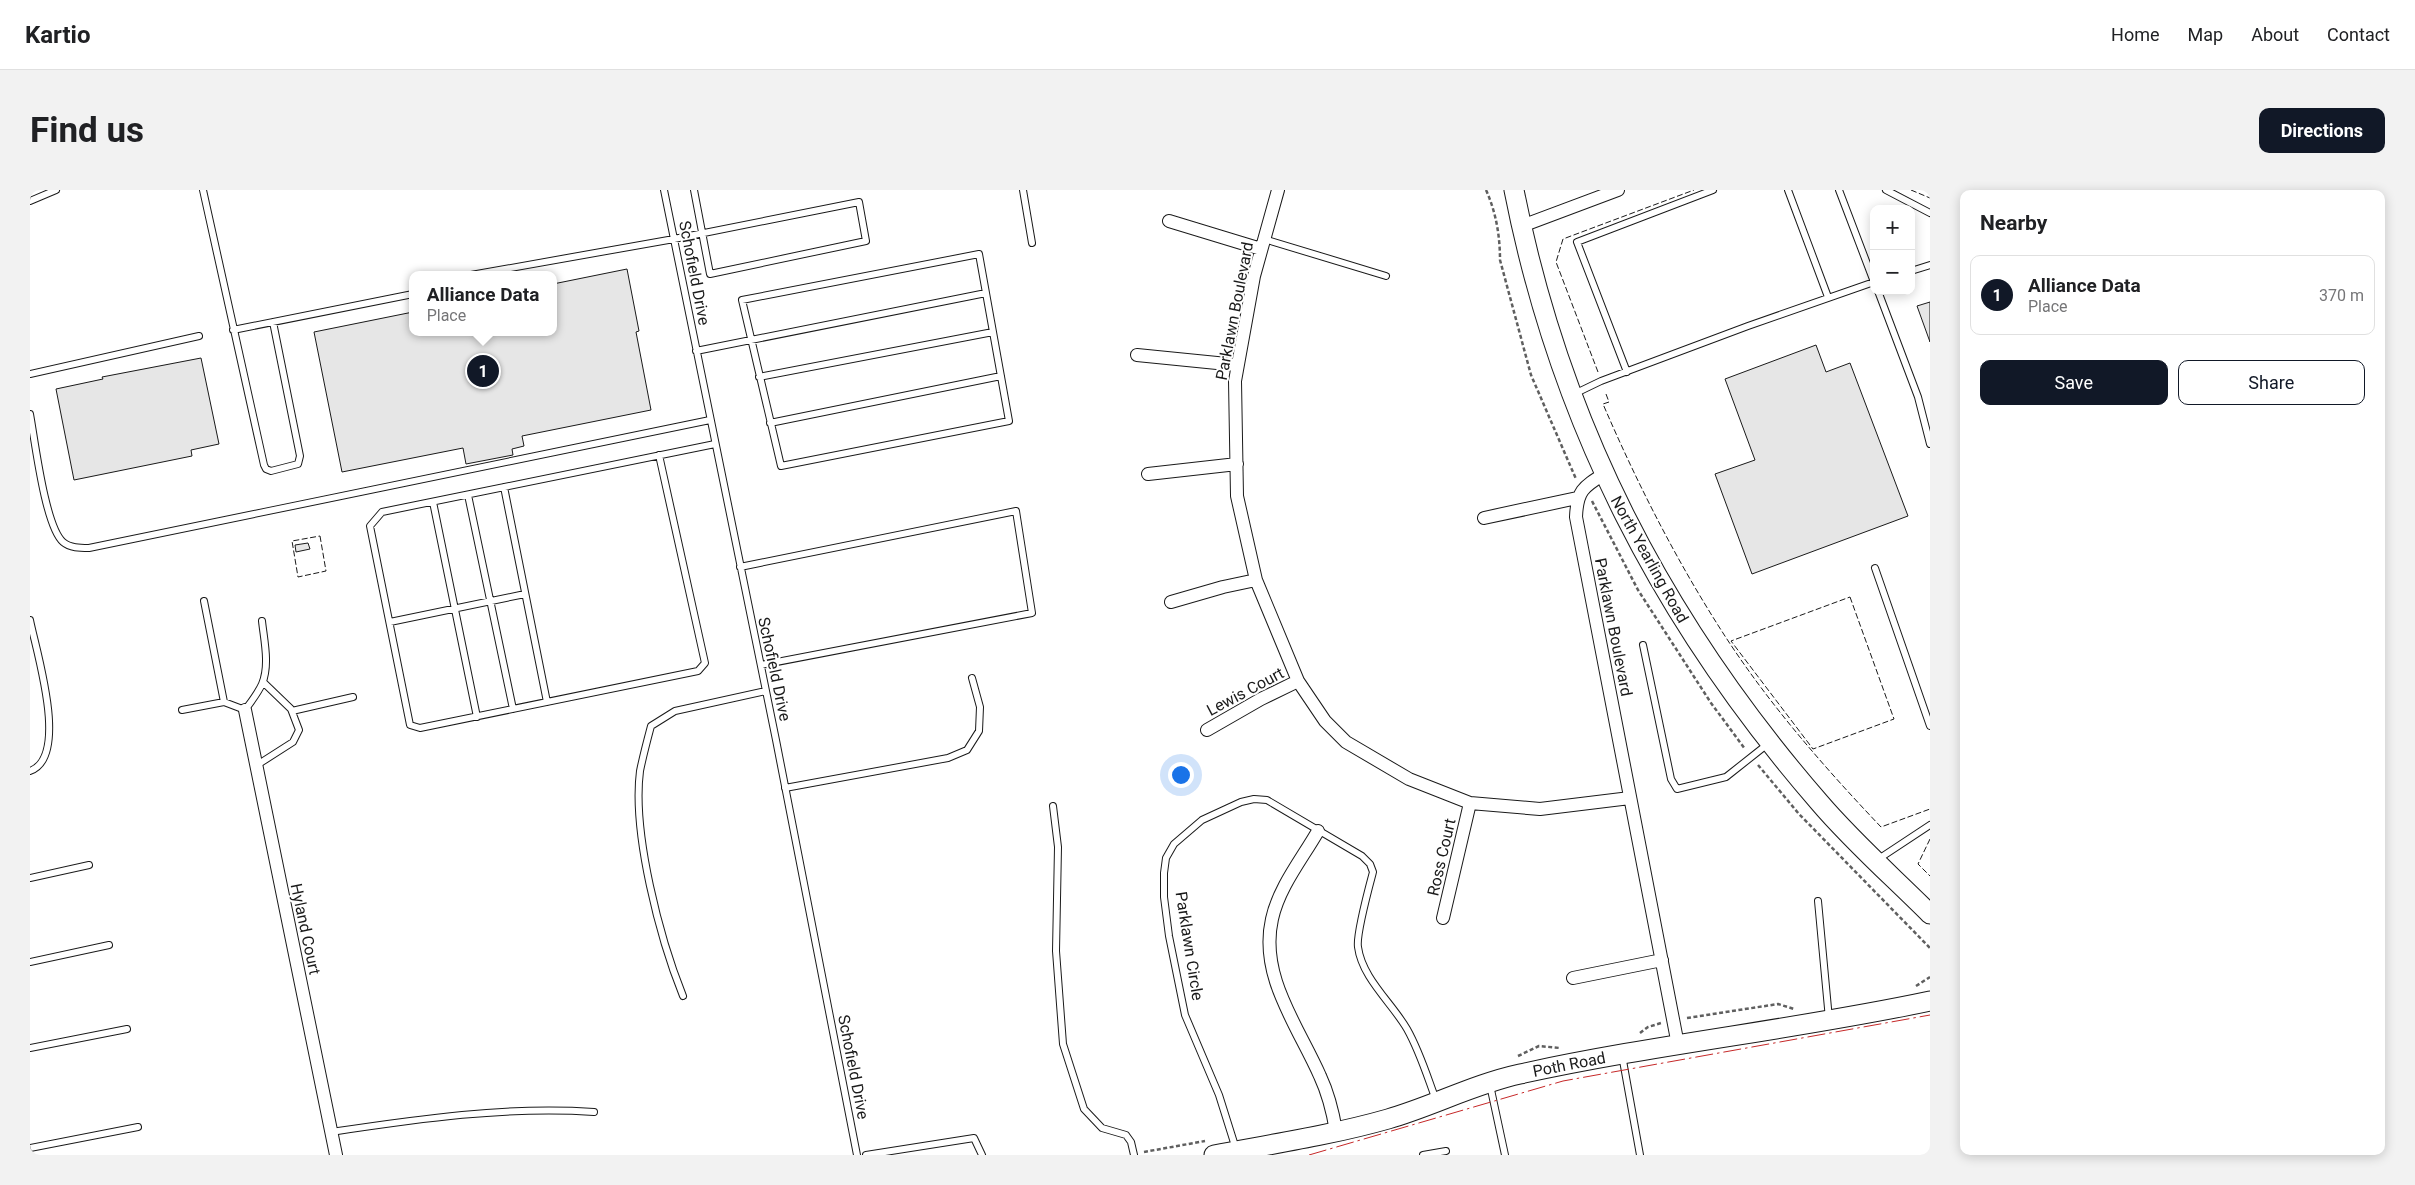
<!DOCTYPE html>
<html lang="en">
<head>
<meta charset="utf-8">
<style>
	body { margin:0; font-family:Roboto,sans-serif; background:#f2f2f2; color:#202124 }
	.controls { position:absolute; right:15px; top:15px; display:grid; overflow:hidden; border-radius:10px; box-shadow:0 2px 12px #0003 }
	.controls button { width:45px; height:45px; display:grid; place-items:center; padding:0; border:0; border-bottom:1px solid #e0e0e0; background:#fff; color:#202124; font:25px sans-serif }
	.you { position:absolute; left:1150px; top:584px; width:18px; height:18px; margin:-12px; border:4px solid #fff; border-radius:50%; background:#1a73e8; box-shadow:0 0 0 8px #1a73e833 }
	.badge { display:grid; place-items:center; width:32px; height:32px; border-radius:50%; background:#111827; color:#fff; font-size:16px; font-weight:700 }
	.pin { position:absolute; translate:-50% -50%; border:2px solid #fff; box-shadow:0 1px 5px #0006 }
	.popup { position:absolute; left:379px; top:81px; width:148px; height:65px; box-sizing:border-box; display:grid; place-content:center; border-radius:10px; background:#fff; filter:drop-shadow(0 1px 4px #0005); font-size:16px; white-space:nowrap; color:#757577 }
	.popup b { font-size:19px; color:#202124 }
	.popup::after { content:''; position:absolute; left:50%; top:100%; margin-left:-10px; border:10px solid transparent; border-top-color:#fff }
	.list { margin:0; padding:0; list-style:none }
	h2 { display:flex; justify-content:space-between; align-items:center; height:65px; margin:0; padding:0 20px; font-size:21px }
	h2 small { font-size:16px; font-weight:400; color:#757577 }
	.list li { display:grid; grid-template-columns:32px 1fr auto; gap:15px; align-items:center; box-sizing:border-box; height:80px; margin:0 10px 10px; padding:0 10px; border:1px solid #e0e0e0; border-radius:10px }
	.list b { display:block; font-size:19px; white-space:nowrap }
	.list p { margin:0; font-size:16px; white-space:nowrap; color:#757577 }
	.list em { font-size:16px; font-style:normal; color:#757577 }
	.actions { display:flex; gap:10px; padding:15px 20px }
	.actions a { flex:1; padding:11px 0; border:1px solid #111827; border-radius:10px; text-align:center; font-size:18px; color:#111827 }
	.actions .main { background:#111827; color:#fff }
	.map { position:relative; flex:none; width:1900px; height:965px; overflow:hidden; border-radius:10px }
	header { display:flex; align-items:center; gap:30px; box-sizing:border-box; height:70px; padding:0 25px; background:#fff; border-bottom:1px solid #e0e0e0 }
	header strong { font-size:24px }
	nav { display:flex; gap:28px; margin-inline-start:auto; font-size:18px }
	.intro { display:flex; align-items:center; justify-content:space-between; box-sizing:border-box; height:120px; padding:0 30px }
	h1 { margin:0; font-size:35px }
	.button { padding:12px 22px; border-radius:10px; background:#111827; color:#fff; font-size:18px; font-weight:700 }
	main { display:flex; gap:30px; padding:0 30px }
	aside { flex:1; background:#fff; border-radius:10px; box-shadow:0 2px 12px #0003 }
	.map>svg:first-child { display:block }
</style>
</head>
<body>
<header>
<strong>Kartio</strong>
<nav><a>Home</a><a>Map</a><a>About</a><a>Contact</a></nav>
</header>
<div class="intro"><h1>Find us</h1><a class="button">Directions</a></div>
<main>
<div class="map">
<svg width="1900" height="965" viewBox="0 0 1900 965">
	<rect width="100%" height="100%" fill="#fff"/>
	<!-- building -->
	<path fill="#e6e6e6" stroke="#1a1a1a" d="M597 79 609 141 606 142 621 220 492 246 494 256 482 259 483 265 436 274 433 258 312 282 284 142 383 122V142H523V94Z
		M1900 112V152L1887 116Z
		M1786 155 1796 182 1820 173 1878 326 1722 384 1685 284 1725 270 1695 189Z
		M171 168 189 254 161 260 162 266 44 290 26 199 73 189 72 187Z
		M278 353 280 359 266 362 265 355Z"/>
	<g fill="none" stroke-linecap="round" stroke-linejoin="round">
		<defs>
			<path id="lane" d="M173 0 234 275 236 279 241 281 268 274 270 266 243 132
				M634 0 746 550 827 965
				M993 0 1002 53
				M1758 0 1798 107
				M1856 0 1900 23
				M0 11 26 0
				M1234 49 1356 86
				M949 64 979 231 751 276 712 110Z
				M1881 81 1900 75
				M441 85 644 49 829 12 836 51 680 84 664 0
				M1848 101 1888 207 1900 254
				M203 140 383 104
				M666 161 956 103
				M1597 182 1547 52 1683 0
				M0 184 169 146
				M729 187 963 142
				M1544 204 1571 191 1718 136 1844 92 1809 0
				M0 224C5 251 15 336 33 352 40 358 50 358 59 358L680 230
				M740 233 971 186
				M629 265 675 473 668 481 390 538 380 535 340 336 352 322 685 254
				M474 297 517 512
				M438 305 483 519
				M403 312 447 527
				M710 377 986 321 1002 423 731 475
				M1845 378 1900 536
				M174 411 194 512
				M0 430C6 461 40 567 0 581
				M360 432 495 404
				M1613 455 1641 589 1647 599 1696 587 1739 553
				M152 520 194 512 215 520C221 512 228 503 232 494 240 475 234 450 232 431
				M262 521 323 507
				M227 575 263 552 269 540 261 519 233 492
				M755 598 918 568 937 560 949 541 950 517 942 488
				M1023 616 1028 657 1026 761 1033 854 1054 919 1072 938 1096 945 1101 952 1104 965
				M1847 670 1900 635
				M0 688 59 675
				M1788 711 1799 829
				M0 772 79 755
				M653 806C630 749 602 643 610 581 613 566 617 551 621 536L645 521 736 501
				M0 858 97 839
				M1592 865 1610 965
				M1460 895 1475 965
				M301 942C388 929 476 916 564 922
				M0 958 108 937
				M1206 959 1189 905 1155 825 1139 746 1134 707V683L1136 668 1144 654 1172 630 1211 612 1224 609 1237 610 1332 666 1340 674 1343 682C1339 697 1326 745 1328 757 1332 788 1362 813 1377 839 1390 862 1397 886 1406 910
				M836 965 944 948 952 965
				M1393 965 1416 961"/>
			<path id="street" d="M1248 0 1224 86 1205 191 1207 306 1226 390 1268 491 1295 531 1316 552 1379 589 1440 613 1510 619 1600 608
				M1139 31 1231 59
				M1492 36 1588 0
				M1107 165 1207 175
				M1118 284 1207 274
				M1574 284C1553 297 1547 301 1546 327L1648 855
				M1454 328 1547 308
				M1141 412 1193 397 1226 390
				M215 520 306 965
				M1177 540 1231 509 1268 491
				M1288 641C1272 669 1249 697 1242 729 1229 786 1268 836 1290 886 1298 903 1303 923 1306 941
				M1413 728 1440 613
				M1543 788 1632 770"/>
			<path id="secondary" d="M1484 0C1530 234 1633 432 1789 612 1823 652 1863 687 1900 724
				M1184 965C1242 954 1302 945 1358 929 1403 916 1444 894 1490 884 1626 854 1764 840 1900 811"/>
		</defs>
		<!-- lane casing -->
		<use href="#lane" stroke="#1a1a1a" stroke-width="8"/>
		<!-- street casing -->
		<use href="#street" stroke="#1a1a1a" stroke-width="14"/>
		<!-- secondary casing -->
		<use href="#secondary" stroke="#1a1a1a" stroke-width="21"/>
		<!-- path -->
		<path stroke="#5f5f5f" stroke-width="2.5" stroke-dasharray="4 2.5" stroke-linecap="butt" d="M1456 0C1466 22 1470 46 1470 70L1501 185 1546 289
			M1562 311 1608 400 1681 513 1715 559
			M1728 575 1769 624 1900 758
			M1886 796 1900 787
			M1657 828 1748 814 1764 819
			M1610 843 1618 837 1631 833
			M1488 866 1509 856 1530 858
			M1114 962 1175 951"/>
		<!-- lane -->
		<use href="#lane" stroke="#fff" stroke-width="6"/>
		<!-- street -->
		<use href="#street" stroke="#fff" stroke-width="12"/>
		<!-- secondary -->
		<use href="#secondary" stroke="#fff" stroke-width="19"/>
		<!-- fence -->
		<path stroke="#1a1a1a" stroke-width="1" stroke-dasharray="6 2.5" stroke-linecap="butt" d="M1881 0 1900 8
			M1568 182 1526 72 1533 49 1664 0
			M1576 204 1579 212 1573 214C1607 293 1646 370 1693 443 1738 513 1794 577 1851 637L1900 619
			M290 346 296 381 268 387 262 351Z
			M1820 407 1864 529 1783 559 1701 451Z
			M1900 649 1888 674 1900 686"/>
		<!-- power -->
		<path stroke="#c62828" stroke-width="1" stroke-dasharray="18 4 2.5 4" stroke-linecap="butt" d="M1279 965 1533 891 1900 825"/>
	</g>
	<g text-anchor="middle" stroke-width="4" stroke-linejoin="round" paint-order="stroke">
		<!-- street labels -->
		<g font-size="16" fill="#1a1a1a" stroke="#fff">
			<text transform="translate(665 83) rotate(79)" y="6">Schofield Drive</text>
			<text transform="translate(1204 121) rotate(-79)" y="6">Parklawn Boulevard</text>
			<text transform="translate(1620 369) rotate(61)" y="6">North Yearling Road</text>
			<text transform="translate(1584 437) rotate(79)" y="6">Parklawn Boulevard</text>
			<text transform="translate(745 479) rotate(78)" y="6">Schofield Drive</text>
			<text transform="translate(1215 501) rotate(-28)" y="6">Lewis Court</text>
			<text transform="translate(1411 667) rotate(-77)" y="6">Ross Court</text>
			<text transform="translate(276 739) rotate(78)" y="6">Hyland Court</text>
			<text transform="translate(1160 756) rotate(81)" y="6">Parklawn Circle</text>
			<text transform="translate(1539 874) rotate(-11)" y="6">Poth Road</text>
			<text transform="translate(824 877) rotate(79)" y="6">Schofield Drive</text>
		</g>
	</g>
</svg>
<div class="controls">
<button>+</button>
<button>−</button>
</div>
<div class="you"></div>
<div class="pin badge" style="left:453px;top:181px">1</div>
<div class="popup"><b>Alliance Data</b>Place</div>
</div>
<aside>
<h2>Nearby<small></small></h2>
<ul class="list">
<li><span class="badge">1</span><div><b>Alliance Data</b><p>Place</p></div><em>370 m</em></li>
</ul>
<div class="actions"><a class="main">Save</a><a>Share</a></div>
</aside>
</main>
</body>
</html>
